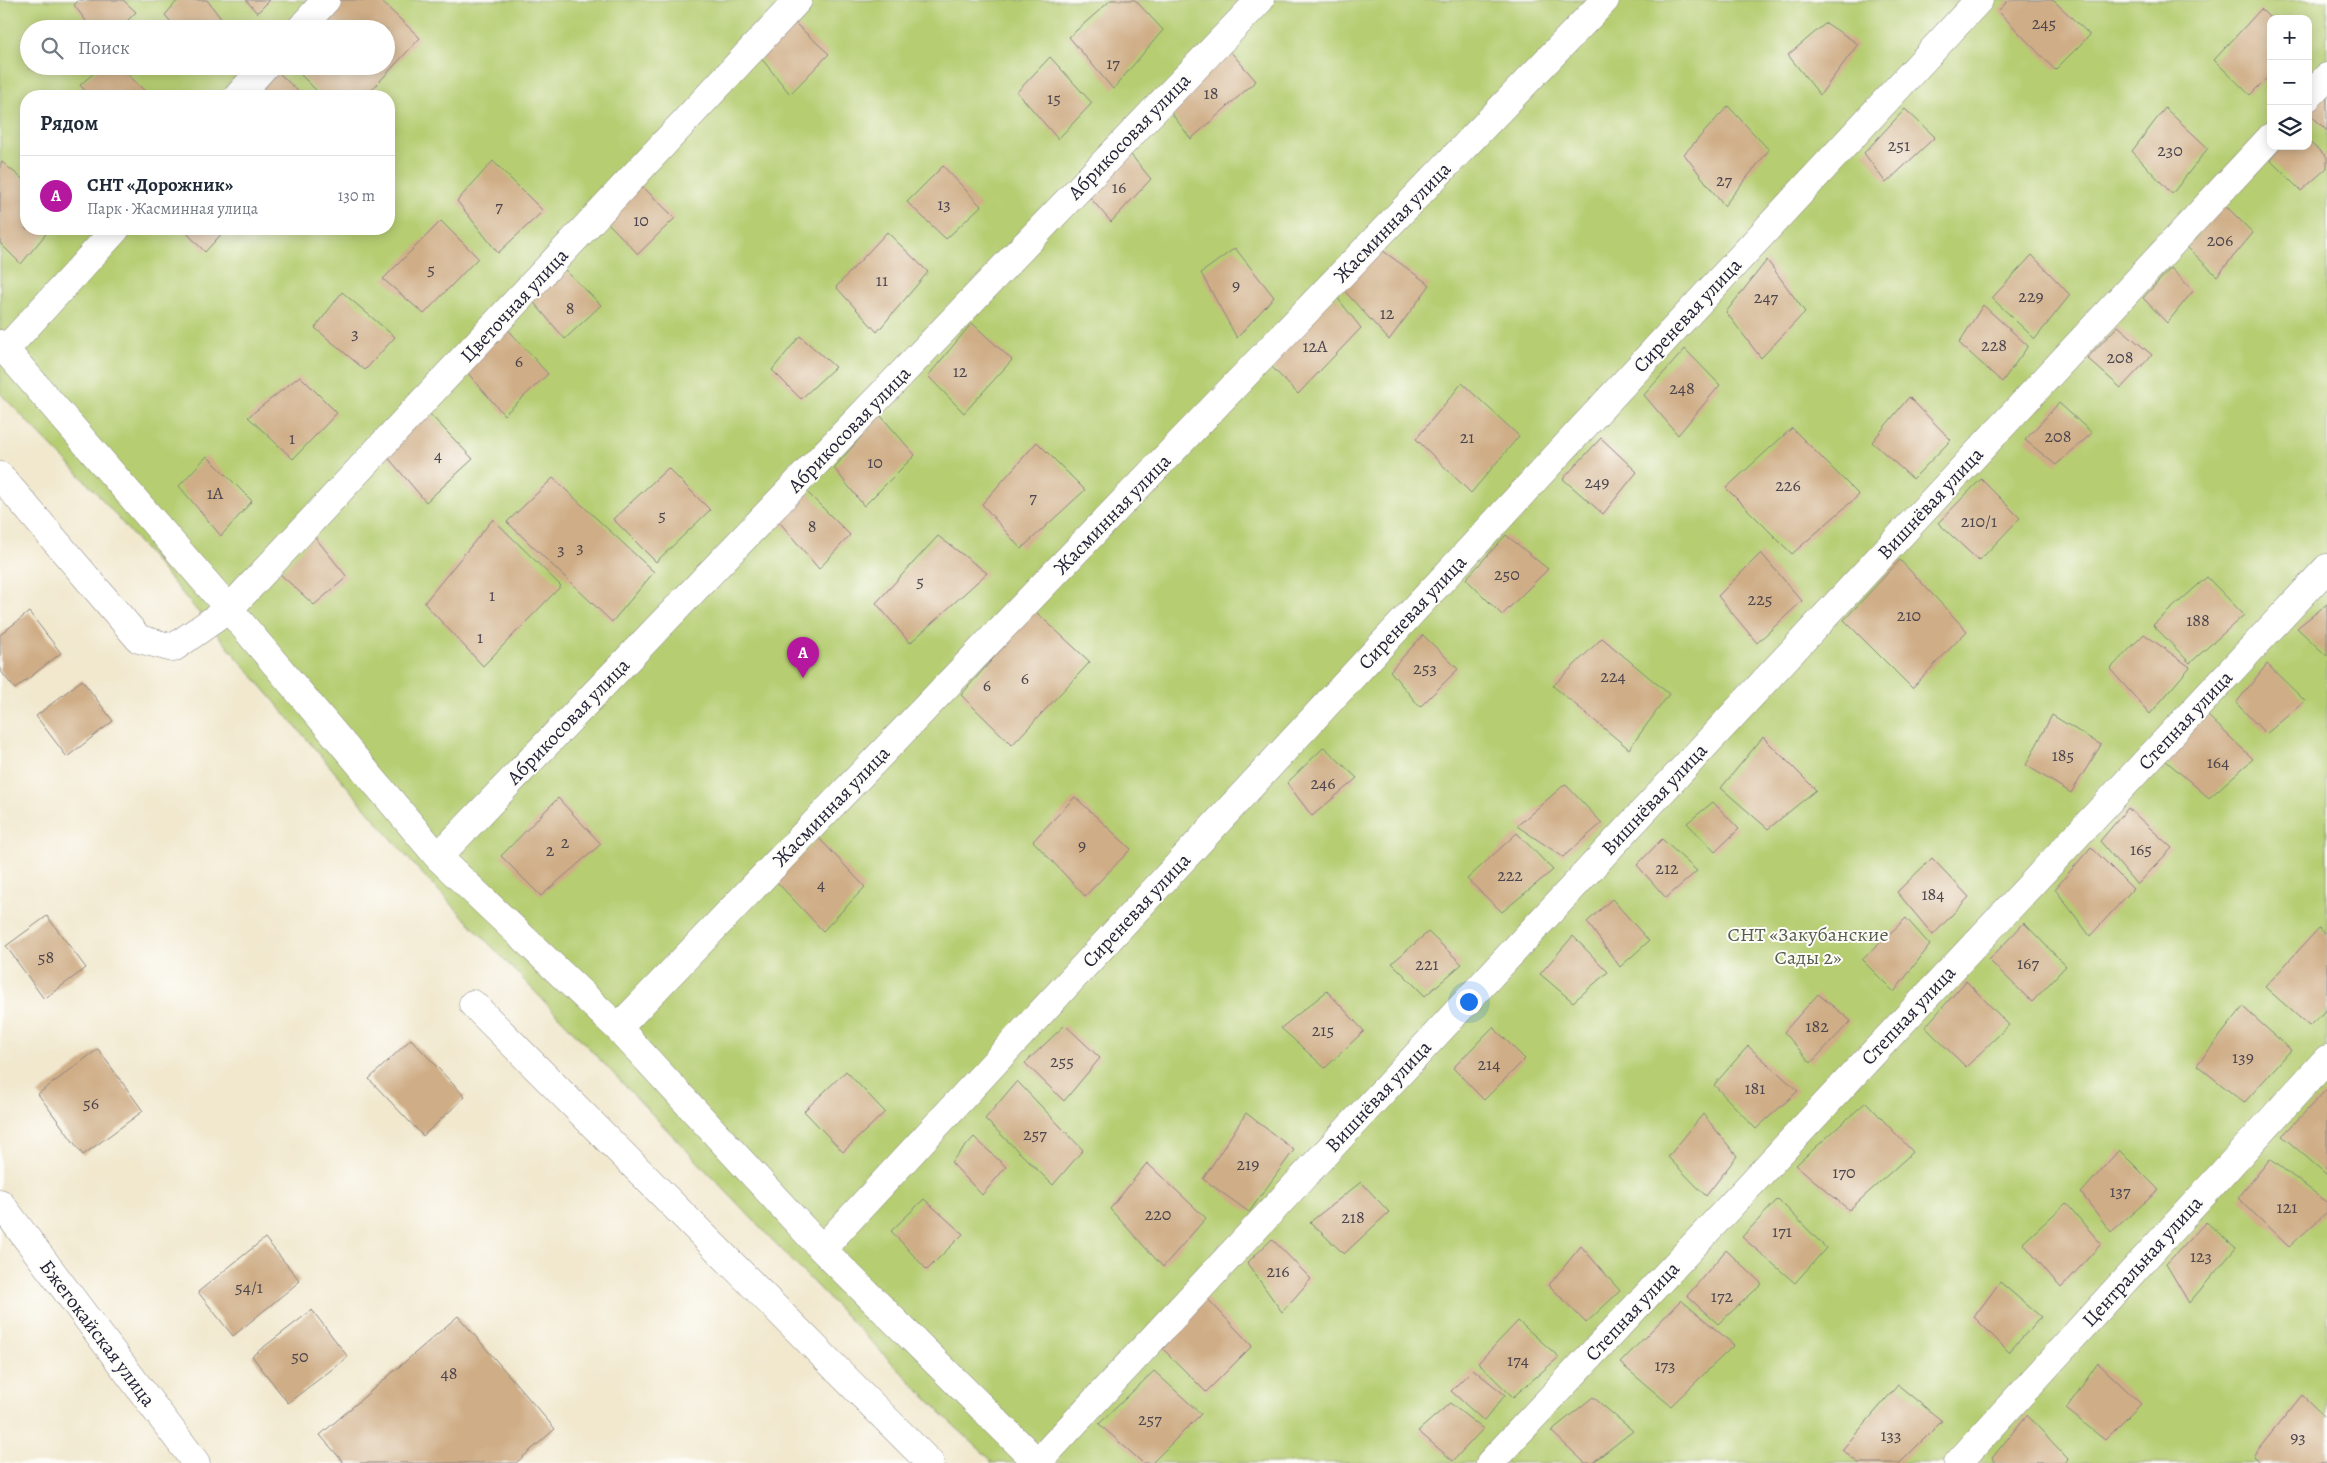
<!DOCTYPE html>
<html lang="ru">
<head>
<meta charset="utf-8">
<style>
	body { margin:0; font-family:Alegreya,serif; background:#f6f6f7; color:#1f2937 }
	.controls { position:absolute; right:15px; top:15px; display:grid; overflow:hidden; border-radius:10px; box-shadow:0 2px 12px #0003 }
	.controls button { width:45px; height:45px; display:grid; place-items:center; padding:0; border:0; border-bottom:1px solid #e0e1e3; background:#fff; color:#1f2937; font:25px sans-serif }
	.you { position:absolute; left:1468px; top:1001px; width:18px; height:18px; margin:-12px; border:4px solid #fff; border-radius:50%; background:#1a73e8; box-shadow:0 0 0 8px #1a73e833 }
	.badge { display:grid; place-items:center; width:32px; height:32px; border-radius:50%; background:#b5179e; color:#fff; font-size:16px; font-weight:700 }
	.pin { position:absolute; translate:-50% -41px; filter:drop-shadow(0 1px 2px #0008) }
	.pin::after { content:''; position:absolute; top:26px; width:18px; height:15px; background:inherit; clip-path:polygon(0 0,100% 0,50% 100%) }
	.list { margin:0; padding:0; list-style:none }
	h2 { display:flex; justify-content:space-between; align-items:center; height:65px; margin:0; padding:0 20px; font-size:21px }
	h2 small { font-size:16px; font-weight:400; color:#747a83 }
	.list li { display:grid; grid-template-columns:32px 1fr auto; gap:15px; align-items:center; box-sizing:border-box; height:80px; padding:0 20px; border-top:1px solid #e0e1e3 }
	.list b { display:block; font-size:19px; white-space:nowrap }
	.list p { margin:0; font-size:16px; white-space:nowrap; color:#747a83 }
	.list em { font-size:16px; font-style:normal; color:#747a83 }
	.icon { flex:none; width:28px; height:28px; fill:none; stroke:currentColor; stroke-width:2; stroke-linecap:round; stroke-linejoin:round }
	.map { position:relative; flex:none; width:2327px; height:1463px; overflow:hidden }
	.search { position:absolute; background:#fff; box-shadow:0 2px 12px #0003; left:20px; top:20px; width:375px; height:55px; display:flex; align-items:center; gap:12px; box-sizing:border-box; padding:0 18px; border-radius:28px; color:#747a83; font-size:19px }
	.panel { position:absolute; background:#fff; box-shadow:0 2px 12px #0003; left:20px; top:90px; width:375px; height:145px; border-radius:20px }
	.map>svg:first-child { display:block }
</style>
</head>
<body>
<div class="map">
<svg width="2327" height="1463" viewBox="0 0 2327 1463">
	<rect width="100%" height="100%" fill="#fdfcf7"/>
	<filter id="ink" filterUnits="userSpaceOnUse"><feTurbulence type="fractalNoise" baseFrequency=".02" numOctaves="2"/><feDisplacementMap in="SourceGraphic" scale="10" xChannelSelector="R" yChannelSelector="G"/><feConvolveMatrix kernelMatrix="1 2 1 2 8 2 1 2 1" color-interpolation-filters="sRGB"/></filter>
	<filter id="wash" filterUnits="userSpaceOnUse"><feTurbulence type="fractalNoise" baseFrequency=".0096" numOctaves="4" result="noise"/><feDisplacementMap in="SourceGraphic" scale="20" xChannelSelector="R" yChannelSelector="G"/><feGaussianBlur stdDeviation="1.12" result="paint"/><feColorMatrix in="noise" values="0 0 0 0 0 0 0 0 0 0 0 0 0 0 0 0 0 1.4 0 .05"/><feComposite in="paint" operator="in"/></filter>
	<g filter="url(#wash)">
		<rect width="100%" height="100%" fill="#f1e8ce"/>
		<!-- green -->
		<path fill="#b6cd72" stroke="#6c7856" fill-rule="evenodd" d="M0 0H2327V1463H991V1460L947 1419 803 1272 414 865 95 491 0 393ZM2271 19H2308V146H2271ZM29 29H386V66H29ZM26 96H389V229H26Z"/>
		<g id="blocks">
			<!-- building -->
			<path fill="#cfad86" d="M79 0H123L136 12 119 29H92L74 5Z
				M178 0H207L229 29H177L165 15Z
				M246 0H270L257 13Z
				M340 0H380L420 38 366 96H322L292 66H386V29H314Z
				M1111 0H1135L1163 30 1113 89 1069 37Z
				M2009 0H2053L2090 35 2055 70 1998 11Z
				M2261 9 2271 19V74L2250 95 2214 60Z
				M785 14 829 54 790 94 757 53Z
				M1826 23 1858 44 1820 95 1788 55Z
				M1229 50 1256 81 1191 139 1166 106Z
				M1050 57 1092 103 1058 139 1017 92Z
				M102 66H119L150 96H90L80 85Z
				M277 71 303 96H254Z
				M2327 92V131L2308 112Z
				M1728 106 1769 150 1724 206 1684 154Z
				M2165 108 2208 148 2172 194 2132 151Z
				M1905 109 1935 137 1886 183 1864 153Z
				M2308 141 2327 157V168L2301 191 2270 160 2282 146H2308Z
				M1127 150 1151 179 1111 222 1087 194Z
				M493 161 543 211 498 253 457 201Z
				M2 162 26 182V229H50L21 264 0 243V165Z
				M943 166 981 206 946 239 907 202Z
				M639 183 675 218 638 254 606 221Z
				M2225 205 2253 233 2217 276 2187 247Z
				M441 221 478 258 424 314 383 279Z
				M183 229H226L205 252Z
				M887 232 928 272 877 332 836 287Z
				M1235 248 1274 297 1237 338 1201 273Z
				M1379 248 1430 285 1389 340 1340 286Z
				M2032 255 2070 295 2035 339 1992 298Z
				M1767 260 1805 312 1761 358 1726 312Z
				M562 267 601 305 565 339 529 297Z
				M2171 268 2193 291 2167 323 2143 298Z
				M342 292 395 337 365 370 315 328Z
				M1336 296 1361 328 1298 394 1268 363Z
				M1983 305 2028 346 2002 382 1959 343Z
				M972 323 1012 360 964 413 928 376Z
				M505 326 548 374 504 415 466 371Z
				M2118 326 2152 355 2121 388 2087 358Z
				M800 336 835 367 801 399 772 370Z
				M1685 349 1720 385 1678 435 1644 395Z
				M300 376 337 413 293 459 248 417Z
				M1462 383 1519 436 1471 493 1416 439Z
				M1909 397 1951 440 1913 479 1872 442Z
				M2059 403 2092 433 2056 465 2025 440Z
				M424 408 473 459 426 502 385 454Z
				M880 415 915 455 864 506 834 468Z
				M1792 428 1859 495 1792 554 1726 488Z
				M1601 438 1637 472 1603 514 1563 479Z
				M1037 442 1085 490 1021 549 982 504Z
				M207 456 252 501 221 536 179 486Z
				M668 468 710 510 656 562 613 519Z
				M553 478 654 572 612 622 507 522Z
				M1981 479 2020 518 1979 561 1938 523Z
				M802 487 850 535 819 569 776 518Z
				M493 519 561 586 483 666 424 603Z
				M1506 535 1548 569 1502 615 1466 579Z
				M314 536 347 577 314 605 280 574Z
				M938 536 987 573 910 643 876 603Z
				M1761 553 1802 601 1757 643 1718 596Z
				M1900 560 1967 631 1912 688 1844 620Z
				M2207 577 2244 615 2190 663 2153 625Z
				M2327 604V656L2297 628Z
				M1035 611 1090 662 1012 745 961 695Z
				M29 612 61 653 15 689 0 670V635Z
				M2144 634 2190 667 2150 714 2110 669Z
				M1423 635 1458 669 1420 707 1390 671Z
				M1602 638 1669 694 1629 749 1553 686Z
				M2267 664 2305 701 2266 734 2236 703Z
				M82 680 113 721 67 757 36 716Z
				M2206 714 2253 759 2209 798 2165 760Z
				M2052 715 2101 745 2071 793 2026 765Z
				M1763 737 1816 790 1768 829 1721 788Z
				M1324 747 1357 778 1312 816 1287 783Z
				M1565 784 1602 823 1563 857 1517 826Z
				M1075 797 1131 849 1085 896 1033 841Z
				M558 798 601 844 541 896 501 856Z
				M1713 802 1739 829 1715 852 1687 823Z
				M2128 808 2172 848 2137 885 2100 841Z
				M1517 833 1553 870 1502 912 1467 879Z
				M819 838 865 887 823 931 776 881Z
				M1662 839 1697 871 1666 898 1637 865Z
				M2091 847 2133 889 2090 936 2055 889Z
				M1932 858 1969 897 1933 935 1897 892Z
				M1612 899 1649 941 1620 967 1587 922Z
				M47 916 86 968 44 999 6 946Z
				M1906 918 1930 945 1894 992 1862 960Z
				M2024 923 2066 966 2032 1002 1989 960Z
				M2319 928 2327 935V1009L2309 1026 2265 987Z
				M1428 932 1462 964 1425 996 1392 963Z
				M1573 936 1608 972 1573 1002 1540 974Z
				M1966 981 2009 1025 1966 1067 1925 1027Z
				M1327 991 1364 1031 1325 1068 1281 1028Z
				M1818 994 1851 1021 1811 1063 1784 1032Z
				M2243 1007 2291 1050 2244 1103 2197 1065Z
				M1065 1025 1100 1058 1064 1101 1025 1063Z
				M1493 1027 1525 1059 1484 1100 1453 1068Z
				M411 1039 465 1097 423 1136 369 1079Z
				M1748 1046 1798 1091 1756 1129 1714 1085Z
				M98 1049 143 1111 83 1155 38 1094Z
				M846 1071 885 1112 843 1152 804 1111Z
				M1017 1081 1083 1150 1053 1185 985 1119Z
				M2327 1089V1175L2282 1136Z
				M1866 1102 1913 1152 1849 1210 1796 1165Z
				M1246 1113 1294 1150 1249 1212 1203 1179Z
				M1703 1114 1737 1156 1706 1196 1668 1157Z
				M974 1137 1006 1167 982 1195 951 1162Z
				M2119 1150 2159 1190 2111 1232 2081 1193Z
				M2270 1159 2327 1202V1212L2289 1247 2238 1198Z
				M1147 1163 1206 1218 1163 1267 1110 1209Z
				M1361 1182 1389 1212 1344 1254 1310 1222Z
				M924 1199 963 1234 927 1270 891 1231Z
				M1778 1199 1826 1248 1795 1283 1742 1237Z
				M2066 1203 2101 1244 2061 1288 2023 1243Z
				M2206 1222 2236 1248 2189 1303 2166 1264Z
				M265 1238 300 1281 233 1336 198 1292Z
				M1272 1239 1311 1279 1282 1312 1247 1263Z
				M1581 1246 1620 1291 1586 1323 1549 1285Z
				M1726 1250 1762 1284 1718 1324 1687 1296Z
				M2000 1282 2041 1317 2009 1352 1974 1317Z
				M1206 1297 1252 1346 1206 1392 1163 1349Z
				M1681 1300 1734 1345 1671 1406 1620 1363Z
				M312 1310 348 1357 288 1403 252 1356Z
				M458 1316 555 1429 516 1463H344L320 1435Z
				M1518 1321 1559 1357 1513 1397 1478 1363Z
				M2098 1363 2141 1404 2105 1440 2066 1409Z
				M1473 1369 1505 1395 1484 1421 1451 1391Z
				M1154 1371 1201 1414 1152 1463H1143L1099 1424Z
				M1898 1385 1942 1421 1900 1463H1858L1842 1450Z
				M2302 1395 2327 1419V1463H2260L2253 1456Z
				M1593 1397 1633 1431 1592 1463H1585L1551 1431Z
				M1450 1403 1483 1429 1453 1461 1418 1431Z
				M2027 1415 2068 1459 2065 1463H1996L1992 1458Z"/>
		</g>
	</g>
	<g filter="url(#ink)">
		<use href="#blocks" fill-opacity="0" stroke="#8a8584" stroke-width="1"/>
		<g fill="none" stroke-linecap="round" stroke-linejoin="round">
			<defs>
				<path id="minor" d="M300 29 326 0
					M238 96 265 66
					M2308 97 2327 77
					M0 344 229 609 438 857 618 1028 822 1249 1037 1462
					M6 349 116 229
					M0 476 139 639 173 648 229 609 798 0
					M438 857 1260 0
					M473 1004 930 1463
					M618 1028 1605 0
					M0 1203 196 1463
					M822 1249 1979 0
					M1037 1463 2271 137
					M1490 1463 2327 568
					M1958 1463 2327 1059"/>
			</defs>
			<!-- minor casing -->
			<use href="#minor" stroke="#8a8584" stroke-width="29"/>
			<!-- minor -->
			<use href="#minor" stroke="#fff" stroke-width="28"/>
		</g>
	</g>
	<g text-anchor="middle" stroke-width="4" stroke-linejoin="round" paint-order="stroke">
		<!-- number labels -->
		<g font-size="18" fill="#4d454e">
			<text x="2044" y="29">245</text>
			<text x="1113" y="69">17</text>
			<text x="1211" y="99">18</text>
			<text x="1054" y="104">15</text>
			<text x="1899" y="151">251</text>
			<text x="2170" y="156">230</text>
			<text x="1724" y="186">27</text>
			<text x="1119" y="193">16</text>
			<text x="944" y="210">13</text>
			<text x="499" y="212">7</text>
			<text x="641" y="226">10</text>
			<text x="2220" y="246">206</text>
			<text x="431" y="275">5</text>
			<text x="882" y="286">11</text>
			<text x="1236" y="291">9</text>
			<text x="2031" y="302">229</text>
			<text x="1766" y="303">247</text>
			<text x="570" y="314">8</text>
			<text x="1387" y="319">12</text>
			<text x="355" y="339">3</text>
			<text x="1994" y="351">228</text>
			<text x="1315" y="352">12А</text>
			<text x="2120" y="363">208</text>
			<text x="519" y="367">6</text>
			<text x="960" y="377">12</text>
			<text x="1682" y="394">248</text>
			<text x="2058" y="442">208</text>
			<text x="1467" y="443">21</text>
			<text x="292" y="444">1</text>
			<text x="438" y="461">4</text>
			<text x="875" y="468">10</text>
			<text x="1597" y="488">249</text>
			<text x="1788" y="491">226</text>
			<text x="215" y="499">1А</text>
			<text x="1033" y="503">7</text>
			<text x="662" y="521">5</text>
			<text x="1979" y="527">210/1</text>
			<text x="812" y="532">8</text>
			<text x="580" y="553">3</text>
			<text x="561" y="555">3</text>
			<text x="1507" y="580">250</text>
			<text x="920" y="587">5</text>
			<text x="492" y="601">1</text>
			<text x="1760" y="605">225</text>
			<text x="1909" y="621">210</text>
			<text x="2198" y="626">188</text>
			<text x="480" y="643">1</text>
			<text x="1425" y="674">253</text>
			<text x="1613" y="682">224</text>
			<text x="1025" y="684">6</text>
			<text x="987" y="691">6</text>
			<text x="2063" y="761">185</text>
			<text x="2218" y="768">164</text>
			<text x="1323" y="789">246</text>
			<text x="565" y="848">2</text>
			<text x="1082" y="851">9</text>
			<text x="2141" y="855">165</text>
			<text x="550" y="856">2</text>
			<text x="1667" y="874">212</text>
			<text x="1510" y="881">222</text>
			<text x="821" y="890">4</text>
			<text x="1933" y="900">184</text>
			<text x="46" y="963">58</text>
			<text x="2028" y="969">167</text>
			<text x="1427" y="970">221</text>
			<text x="1817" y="1032">182</text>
			<text x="1323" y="1036">215</text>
			<text x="2243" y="1063">139</text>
			<text x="1062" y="1067">255</text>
			<text x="1489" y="1070">214</text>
			<text x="1755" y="1094">181</text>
			<text x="91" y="1109">56</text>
			<text x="1035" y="1140">257</text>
			<text x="1248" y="1170">219</text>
			<text x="1844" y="1178">170</text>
			<text x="2120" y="1197">137</text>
			<text x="2287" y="1213">121</text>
			<text x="1158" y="1220">220</text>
			<text x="1353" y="1223">218</text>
			<text x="1782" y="1237">171</text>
			<text x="2201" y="1262">123</text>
			<text x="1278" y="1277">216</text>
			<text x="249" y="1293">54/1</text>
			<text x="1722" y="1302">172</text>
			<text x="300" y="1362">50</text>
			<text x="1518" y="1366">174</text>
			<text x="1665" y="1371">173</text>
			<text x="449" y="1379">48</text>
			<text x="1150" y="1425">257</text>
			<text x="1891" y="1441">133</text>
			<text x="2298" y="1443">93</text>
		</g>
		<!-- street labels -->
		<g font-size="20" fill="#22223b" stroke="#fdfcf7">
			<text transform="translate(1129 136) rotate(-46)" y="7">Абрикосовая улица</text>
			<text transform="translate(1392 222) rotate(-46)" y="7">Жасминная улица</text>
			<text transform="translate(514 305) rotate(-47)" y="7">Цветочная улица</text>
			<text transform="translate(1687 315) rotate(-47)" y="7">Сиреневая улица</text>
			<text transform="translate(849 429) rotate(-46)" y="7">Абрикосовая улица</text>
			<text transform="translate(1930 503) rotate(-47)" y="7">Вишнёвая улица</text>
			<text transform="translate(1112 514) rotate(-46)" y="7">Жасминная улица</text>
			<text transform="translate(1412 612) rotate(-47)" y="7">Сиреневая улица</text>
			<text transform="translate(2185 720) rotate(-47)" y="7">Степная улица</text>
			<text transform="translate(568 721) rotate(-46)" y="7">Абрикосовая улица</text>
			<text transform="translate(1654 799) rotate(-47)" y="7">Вишнёвая улица</text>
			<text transform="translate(831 806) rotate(-46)" y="7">Жасминная улица</text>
			<text transform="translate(1136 910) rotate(-47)" y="7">Сиреневая улица</text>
			<text transform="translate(1908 1015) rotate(-47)" y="7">Степная улица</text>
			<text transform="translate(1378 1096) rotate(-47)" y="7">Вишнёвая улица</text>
			<text transform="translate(2142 1261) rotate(-48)" y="7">Центральная улица</text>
			<text transform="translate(1632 1311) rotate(-47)" y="7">Степная улица</text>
			<text transform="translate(98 1333) rotate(53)" y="7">Бжегокайская улица</text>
		</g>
		<!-- park labels -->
		<g font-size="20" fill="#565e4e" stroke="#fdfcf7">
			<text x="1808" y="941">СНТ «Закубанские<tspan x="1808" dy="23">Сады 2»</tspan></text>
		</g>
	</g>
</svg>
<div class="controls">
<button>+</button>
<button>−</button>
<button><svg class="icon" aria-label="layers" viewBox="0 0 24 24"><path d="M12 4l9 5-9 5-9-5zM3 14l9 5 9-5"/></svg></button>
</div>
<div class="you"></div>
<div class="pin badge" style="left:803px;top:678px">A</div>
<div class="search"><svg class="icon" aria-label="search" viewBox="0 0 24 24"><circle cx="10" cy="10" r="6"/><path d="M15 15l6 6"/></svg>Поиск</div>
<section class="panel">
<h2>Рядом<small></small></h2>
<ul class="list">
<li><span class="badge">A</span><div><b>СНТ «Дорожник»</b><p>Парк · Жасминная улица</p></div><em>130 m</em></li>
</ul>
</section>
</div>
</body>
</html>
